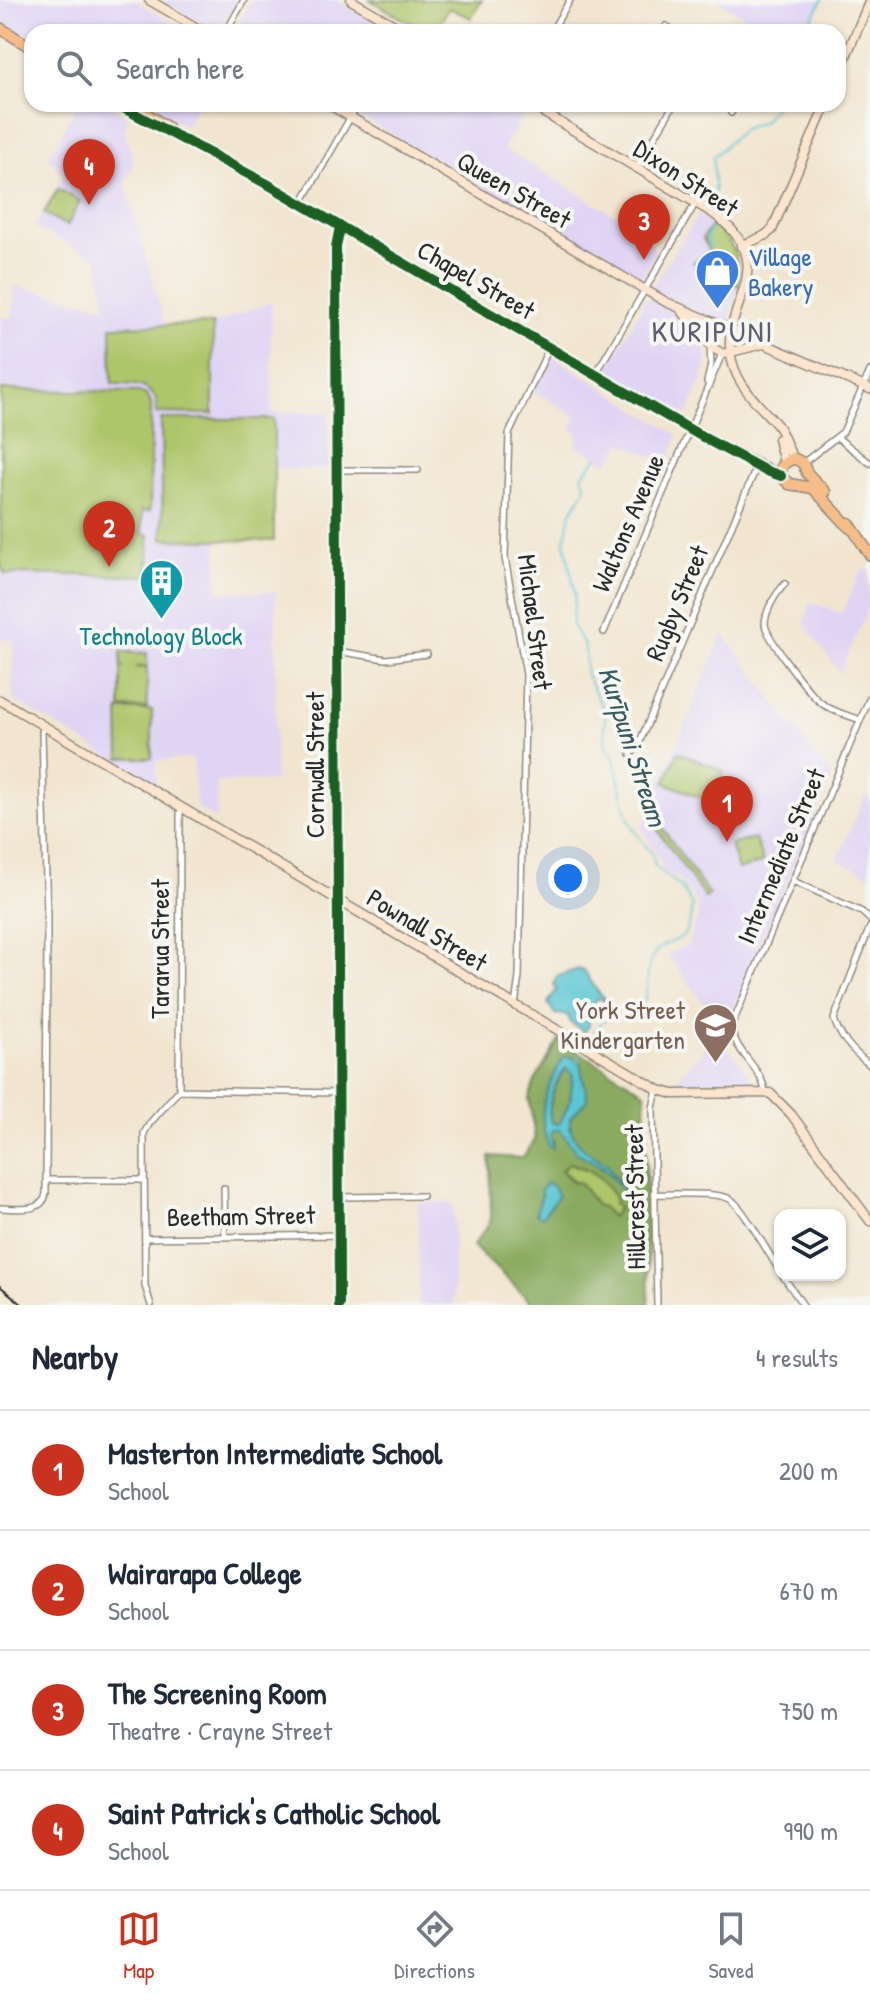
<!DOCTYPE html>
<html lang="en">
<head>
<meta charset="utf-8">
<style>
	body { margin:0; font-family:"Patrick Hand",sans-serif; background:#f2f2f3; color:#1f2937 }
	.controls { position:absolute; right:24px; bottom:24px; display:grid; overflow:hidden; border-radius:16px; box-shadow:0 2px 6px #0004 }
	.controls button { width:72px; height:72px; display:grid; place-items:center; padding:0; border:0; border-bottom:2px solid #e0e1e3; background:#fff; color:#1f2937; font:40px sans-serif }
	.you { position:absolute; left:568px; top:878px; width:28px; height:28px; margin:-20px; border:6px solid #fff; border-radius:50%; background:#1a73e8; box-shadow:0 0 0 12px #1a73e833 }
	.badge { display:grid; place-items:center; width:52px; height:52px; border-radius:50%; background:#c8321e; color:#fff; font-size:26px; font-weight:700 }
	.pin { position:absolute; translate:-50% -66px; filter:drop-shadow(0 2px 4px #0008) }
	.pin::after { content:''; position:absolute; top:42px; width:28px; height:24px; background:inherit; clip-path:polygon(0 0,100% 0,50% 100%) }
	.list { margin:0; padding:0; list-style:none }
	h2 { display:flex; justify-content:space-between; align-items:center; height:104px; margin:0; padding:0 32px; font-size:34px }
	h2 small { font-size:26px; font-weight:400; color:#747a83 }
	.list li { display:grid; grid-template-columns:52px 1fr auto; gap:24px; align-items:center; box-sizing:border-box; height:120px; padding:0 32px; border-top:2px solid #e0e1e3 }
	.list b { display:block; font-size:30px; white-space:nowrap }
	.list p { margin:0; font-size:26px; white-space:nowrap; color:#747a83 }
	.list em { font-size:26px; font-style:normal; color:#747a83 }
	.icon { flex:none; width:44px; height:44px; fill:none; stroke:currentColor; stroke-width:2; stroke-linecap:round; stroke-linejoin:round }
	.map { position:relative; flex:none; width:870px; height:1305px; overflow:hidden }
	.search { position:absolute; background:#fff; box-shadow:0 2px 6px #0004; left:24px; right:24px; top:24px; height:88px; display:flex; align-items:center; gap:20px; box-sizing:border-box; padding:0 28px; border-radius:24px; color:#747a83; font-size:30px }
	.sheet { height:584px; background:#fff }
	nav { display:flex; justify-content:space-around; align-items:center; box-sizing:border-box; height:112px; border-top:2px solid #e0e1e3; background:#fff; font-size:22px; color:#747a83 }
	nav a { display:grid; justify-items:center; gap:4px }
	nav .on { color:#c8321e }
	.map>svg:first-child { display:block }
</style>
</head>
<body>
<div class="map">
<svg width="870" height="1305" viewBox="0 0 870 1305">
	<rect width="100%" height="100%" fill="#f6f6f2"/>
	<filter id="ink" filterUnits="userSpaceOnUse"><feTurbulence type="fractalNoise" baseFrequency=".0125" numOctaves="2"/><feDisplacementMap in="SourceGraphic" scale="16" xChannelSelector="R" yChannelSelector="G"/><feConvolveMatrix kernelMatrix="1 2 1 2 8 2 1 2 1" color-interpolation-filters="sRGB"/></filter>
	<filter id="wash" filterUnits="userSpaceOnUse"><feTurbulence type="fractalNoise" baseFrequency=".006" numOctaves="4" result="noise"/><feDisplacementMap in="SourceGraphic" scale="32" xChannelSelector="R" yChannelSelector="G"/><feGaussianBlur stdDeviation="1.8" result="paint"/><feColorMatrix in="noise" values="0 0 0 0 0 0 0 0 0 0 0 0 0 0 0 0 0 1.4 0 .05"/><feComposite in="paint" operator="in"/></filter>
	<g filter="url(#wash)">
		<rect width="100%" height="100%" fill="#f2e5cf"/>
		<!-- built -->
		<path fill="#e0d4f4" d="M0 0H133L188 32H32V39L0 20Z
			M161 0H237L217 32Z
			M252 0H338L392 32H233Z
			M716 0H823L808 32H771Z
			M78 104H106L129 117 124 130 134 163 125 184 165 324H213L271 302 272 412H329L328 469H275L274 541H217L218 592H276L275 781 217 782V820L196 807 193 758 156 761 157 785 12 699 13 640 0 639V318H12L15 286 106 307 97 258 34 227 64 174 48 158Z
			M147 104H198L186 126Z
			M366 104H515L526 110 504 149 632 225 629 232 658 249 642 277 359 116Z
			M698 215 712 224 704 238 709 250 696 269 739 286 728 324 665 298 652 287Z
			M652 297 685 321 706 348 707 362 701 383 688 413 685 414 607 370 642 307V300Z
			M552 356 678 435 668 463 622 443 608 463 576 446 578 434 571 429 577 417 534 391Z
			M868 567 870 604 840 673 804 624 811 602 842 613 860 573Z
			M723 634 832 777 731 1013 719 1024 667 954 687 946 698 915V904L678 878 666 872 642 828Z
			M865 796 870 798V875L837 860Z
			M722 1031 727 1045 757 1086H670Z
			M418 1202 450 1203 454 1207V1305H419Z"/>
		<!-- green -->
		<path fill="#aec66b" stroke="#6c784b" stroke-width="2" d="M370 0H482L471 18 449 8 434 32H426Z
			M58 189 80 201 67 226 44 213Z
			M712 224C735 243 738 255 739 286L695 268 697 264 693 262 709 251 703 238Z
			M213 324V414L156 413V399C146 382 129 384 112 384L111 326Z
			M1 390 139 392 147 395 151 403 150 511H142V534L149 535V576L5 574 1 566Z
			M161 419H274V541L163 539Z
			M121 652 147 653V666L135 667 147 668V708H121V667H124L121 666Z
			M119 710H152V758H120Z
			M678 752 724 771 712 802 665 783Z
			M661 826 709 895 705 898 657 829Z
			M755 838 763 862 738 870 730 845Z
			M568 1163C597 1171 607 1179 619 1207L612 1217 601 1206H597L579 1182 575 1183 561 1169Z"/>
		<!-- forest -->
		<path fill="#8aab5f" stroke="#5a6b45" stroke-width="2" fill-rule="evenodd" d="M559 1040 645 1092 649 1305H534L473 1246 491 1220 490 1156 523 1158 535 1139 529 1097 535 1081ZM564 1058 581 1064 583 1087 587 1094C582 1102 571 1113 569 1122 567 1143 595 1156 608 1165L611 1172 625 1188C615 1182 609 1173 600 1166 586 1155 572 1144 560 1130H554L550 1135 554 1143 549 1147C535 1112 550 1089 564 1058ZM569 1163C590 1169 599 1173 610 1191 616 1200 615 1192 614 1203L619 1207 612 1217 601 1206H597L579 1182 574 1183 561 1170Z
			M566 1067 573 1074 570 1101 560 1123 557 1124 551 1122C546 1103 555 1084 566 1067Z"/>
		<!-- water -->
		<path fill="#5bc6d4" stroke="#437880" stroke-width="2" fill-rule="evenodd" d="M578 969 585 972 597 991 612 1006 610 1009 607 1008 603 999H596L589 1014V1026L584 1032 570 1022 568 1015 555 1014 548 1003 557 989 554 985 556 977Z
			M564 1057H572L581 1064C581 1076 587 1089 587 1100L570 1118C568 1143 591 1153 608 1165L611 1172 626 1189 624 1191 603 1167 576 1152 560 1130H554L551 1135 553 1148 549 1147C535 1112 546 1088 564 1057ZM566 1068 573 1075 570 1101 560 1123 557 1124 551 1122C546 1103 555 1082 566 1068Z
			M546 1183 552 1185 558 1196 542 1217 536 1213 542 1195 540 1191Z"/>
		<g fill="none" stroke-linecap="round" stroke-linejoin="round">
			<!-- stream -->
			<path stroke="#5bc6d4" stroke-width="2" d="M806 32 822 0
				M715 203 713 157 743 129 764 121 776 104
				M696 262 699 257 708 256 711 251 707 236 712 227
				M591 1039C600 1024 605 1013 622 1008L628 1011 642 1006C651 990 644 971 653 956 666 932 689 955 692 905L681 887 655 866 653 855 636 833 628 818 614 758 605 743V712L586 675 585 647 572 625 575 594 565 542 571 513 586 488 582 475 597 458
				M577 1061 580 1056"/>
		</g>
	</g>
	<g filter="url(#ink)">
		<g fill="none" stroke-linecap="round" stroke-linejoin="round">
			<defs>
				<path id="street" d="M666 26 676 32
					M226 32 244 0
					M551 32 570 0
					M731 113 736 104
					M637 167 674 104
					M301 204 358 104
					M595 375 695 204
					M709 386 707 382 711 364 710 348
					M838 438 870 463
					M803 463 843 432 870 371
					M336 470H418
					M785 584C776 593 765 611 765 624 766 637 808 692 820 702 830 711 847 715 860 720
					M604 632 722 354
					M337 651 386 659 427 654
					M631 754 638 746 757 466
					M793 881 862 912 870 920
					M870 927 834 1019C839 1037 856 1054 870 1065
					M515 1006 519 976 526 674 505 558 509 434 549 348
					M179 1090 180 813 182 808
					M179 1090 337 1093
					M765 1092C762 1066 732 1052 732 1025L870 697
					M46 1180H144
					M224 1188 225 1236
					M655 1194C673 1195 714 1191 730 1199 743 1206 770 1257 780 1271
					M339 1197 422 1196
					M0 1208C16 1208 42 1214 46 1194L47 917 42 732 44 727
					M145 1238 338 1235
					M782 1275 803 1305
					M151 1305 145 1286 144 1133 150 1123 179 1090
					M339 1305 336 247 340 227
					M657 1305 653 1108 657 1089"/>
				<path id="secondary" d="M149 0 204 32
					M351 0 406 32
					M838 75 870 0
					M328 104 666 302 870 389
					M529 104 711 212C788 266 717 304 732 361 738 387 761 407 777 425 784 434 787 448 793 458
					M741 246 764 236 772 230 826 104
					M681 310 713 348 723 354 763 344
					M778 439 784 462
					M0 700 659 1090 673 1094 770 1093 791 1114 870 1221"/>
				<path id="highway" d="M0 28 32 48
					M116 104 269 185 726 450 781 476 789 484 813 488 850 528
					M132 104 168 128
					M807 473 825 492
					M781 476 782 465 793 458 803 463 807 473
					M849 523 870 555"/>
			</defs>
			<!-- street casing -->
			<use href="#street" stroke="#8e887d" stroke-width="8"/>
			<!-- secondary casing -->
			<use href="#secondary" stroke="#8e887d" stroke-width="11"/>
			<!-- highway casing -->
			<use href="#highway" stroke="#8e887d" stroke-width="13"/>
			<!-- street -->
			<use href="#street" stroke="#fff" stroke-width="5"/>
			<!-- secondary -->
			<use href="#secondary" stroke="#fce5cf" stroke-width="8"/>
			<!-- highway -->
			<use href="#highway" stroke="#f7bd88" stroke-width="10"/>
			<!-- rail -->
			<path stroke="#2b2b2b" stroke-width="2" d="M0 1286 23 1305"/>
			<defs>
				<path id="cycleway" d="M116 104 269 185 708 440 764 470 781 476
					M339 1305 336 247 340 227"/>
			</defs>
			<!-- cycleway casing -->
			<use href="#cycleway" stroke="#f6f6f2" stroke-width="15"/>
			<!-- cycleway -->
			<use href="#cycleway" stroke="#1b5e20" stroke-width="10"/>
		</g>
	</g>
	<!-- icons -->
	<defs>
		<symbol id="shop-pin" viewBox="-11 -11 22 30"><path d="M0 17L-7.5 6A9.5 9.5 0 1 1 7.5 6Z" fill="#3f7fe0" stroke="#f6f6f2"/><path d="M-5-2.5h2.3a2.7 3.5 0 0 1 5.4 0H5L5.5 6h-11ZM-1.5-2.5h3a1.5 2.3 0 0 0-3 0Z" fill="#fff"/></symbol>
		<symbol id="building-pin" viewBox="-11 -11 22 30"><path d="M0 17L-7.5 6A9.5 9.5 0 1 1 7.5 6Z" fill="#0f9aa8" stroke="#f6f6f2"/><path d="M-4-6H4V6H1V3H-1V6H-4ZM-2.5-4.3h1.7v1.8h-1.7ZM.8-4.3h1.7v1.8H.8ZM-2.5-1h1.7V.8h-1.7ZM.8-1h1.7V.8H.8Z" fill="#fff"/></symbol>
		<symbol id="school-pin" viewBox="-11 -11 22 30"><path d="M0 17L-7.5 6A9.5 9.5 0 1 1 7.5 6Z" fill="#8d6e63" stroke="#f6f6f2"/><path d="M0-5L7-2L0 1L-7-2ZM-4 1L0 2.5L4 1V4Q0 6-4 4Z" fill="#fff"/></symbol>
	</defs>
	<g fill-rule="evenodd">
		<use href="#shop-pin" x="692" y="246" width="51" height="69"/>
		<use href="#building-pin" x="136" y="556" width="51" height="69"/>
		<use href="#school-pin" x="690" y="1000" width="51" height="69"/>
	</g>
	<g text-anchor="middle" stroke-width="8" stroke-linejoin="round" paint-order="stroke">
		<!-- street labels -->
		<g font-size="26" fill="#2b2b2b" stroke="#f6f6f2">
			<text transform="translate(686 178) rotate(33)" y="9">Dixon Street</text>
			<text transform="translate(514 190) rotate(30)" y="9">Queen Street</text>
			<text transform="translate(476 280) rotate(30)" y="9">Chapel Street</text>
			<text transform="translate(628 523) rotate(-67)" y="9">Waltons Avenue</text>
			<text transform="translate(677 603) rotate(-67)" y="9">Rugby Street</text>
			<text transform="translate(535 622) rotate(83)" y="9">Michael Street</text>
			<text transform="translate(315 765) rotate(-90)" y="9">Cornwall Street</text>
			<text transform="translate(781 856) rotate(-67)" y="9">Intermediate Street</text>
			<text transform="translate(427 930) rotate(31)" y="9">Pownall Street</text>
			<text transform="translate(160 949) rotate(-90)" y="9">Tararua Street</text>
			<text transform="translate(635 1197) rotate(-91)" y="9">Hillcrest Street</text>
			<text transform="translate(241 1216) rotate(-1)" y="9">Beetham Street</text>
		</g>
		<!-- shop labels -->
		<g font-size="26" fill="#366cbe" stroke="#f6f6f2" text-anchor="start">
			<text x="748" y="266">Village<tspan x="748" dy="30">Bakery</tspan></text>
		</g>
		<!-- culture labels -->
		<g font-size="26" fill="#0d838f" stroke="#f6f6f2">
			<text x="161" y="645">Technology Block</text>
		</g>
		<!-- education labels -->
		<g font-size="26" fill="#785e54" stroke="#f6f6f2" text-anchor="end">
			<text x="685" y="1019">York Street<tspan x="685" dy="30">Kindergarten</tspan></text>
		</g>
		<!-- water labels -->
		<g font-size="28" font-style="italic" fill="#395a5e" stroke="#f6f6f2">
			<text transform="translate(633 746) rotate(72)" y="10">Kurīpuni Stream</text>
		</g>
		<!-- quarter labels -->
		<g font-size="30" letter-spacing="2" fill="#605d72" stroke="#f6f6f2">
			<text x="713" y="342">KURIPUNI</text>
		</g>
	</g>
</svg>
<div class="controls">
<button><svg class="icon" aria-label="layers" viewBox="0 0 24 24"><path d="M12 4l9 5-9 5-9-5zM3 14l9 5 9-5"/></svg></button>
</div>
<div class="you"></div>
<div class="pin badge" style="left:727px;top:842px">1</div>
<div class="pin badge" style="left:109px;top:567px">2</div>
<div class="pin badge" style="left:644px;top:260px">3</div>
<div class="pin badge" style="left:89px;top:205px">4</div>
<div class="search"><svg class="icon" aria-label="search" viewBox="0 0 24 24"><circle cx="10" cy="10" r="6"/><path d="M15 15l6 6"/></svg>Search here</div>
</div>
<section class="sheet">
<h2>Nearby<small>4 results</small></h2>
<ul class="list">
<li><span class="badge">1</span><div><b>Masterton Intermediate School</b><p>School</p></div><em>200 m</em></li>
<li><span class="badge">2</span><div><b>Wairarapa College</b><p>School</p></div><em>670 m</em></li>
<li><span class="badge">3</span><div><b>The Screening Room</b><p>Theatre · Crayne Street</p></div><em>750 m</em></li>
<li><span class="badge">4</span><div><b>Saint Patrick's Catholic School</b><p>School</p></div><em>990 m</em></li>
</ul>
</section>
<nav>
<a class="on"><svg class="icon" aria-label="map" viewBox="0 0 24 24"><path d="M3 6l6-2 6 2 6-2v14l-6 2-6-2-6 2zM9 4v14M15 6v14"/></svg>Map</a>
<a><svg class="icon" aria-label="directions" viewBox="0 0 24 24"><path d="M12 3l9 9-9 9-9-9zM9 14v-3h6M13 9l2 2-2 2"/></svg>Directions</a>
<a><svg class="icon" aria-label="saved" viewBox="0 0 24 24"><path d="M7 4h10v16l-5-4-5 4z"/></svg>Saved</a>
</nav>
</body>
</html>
